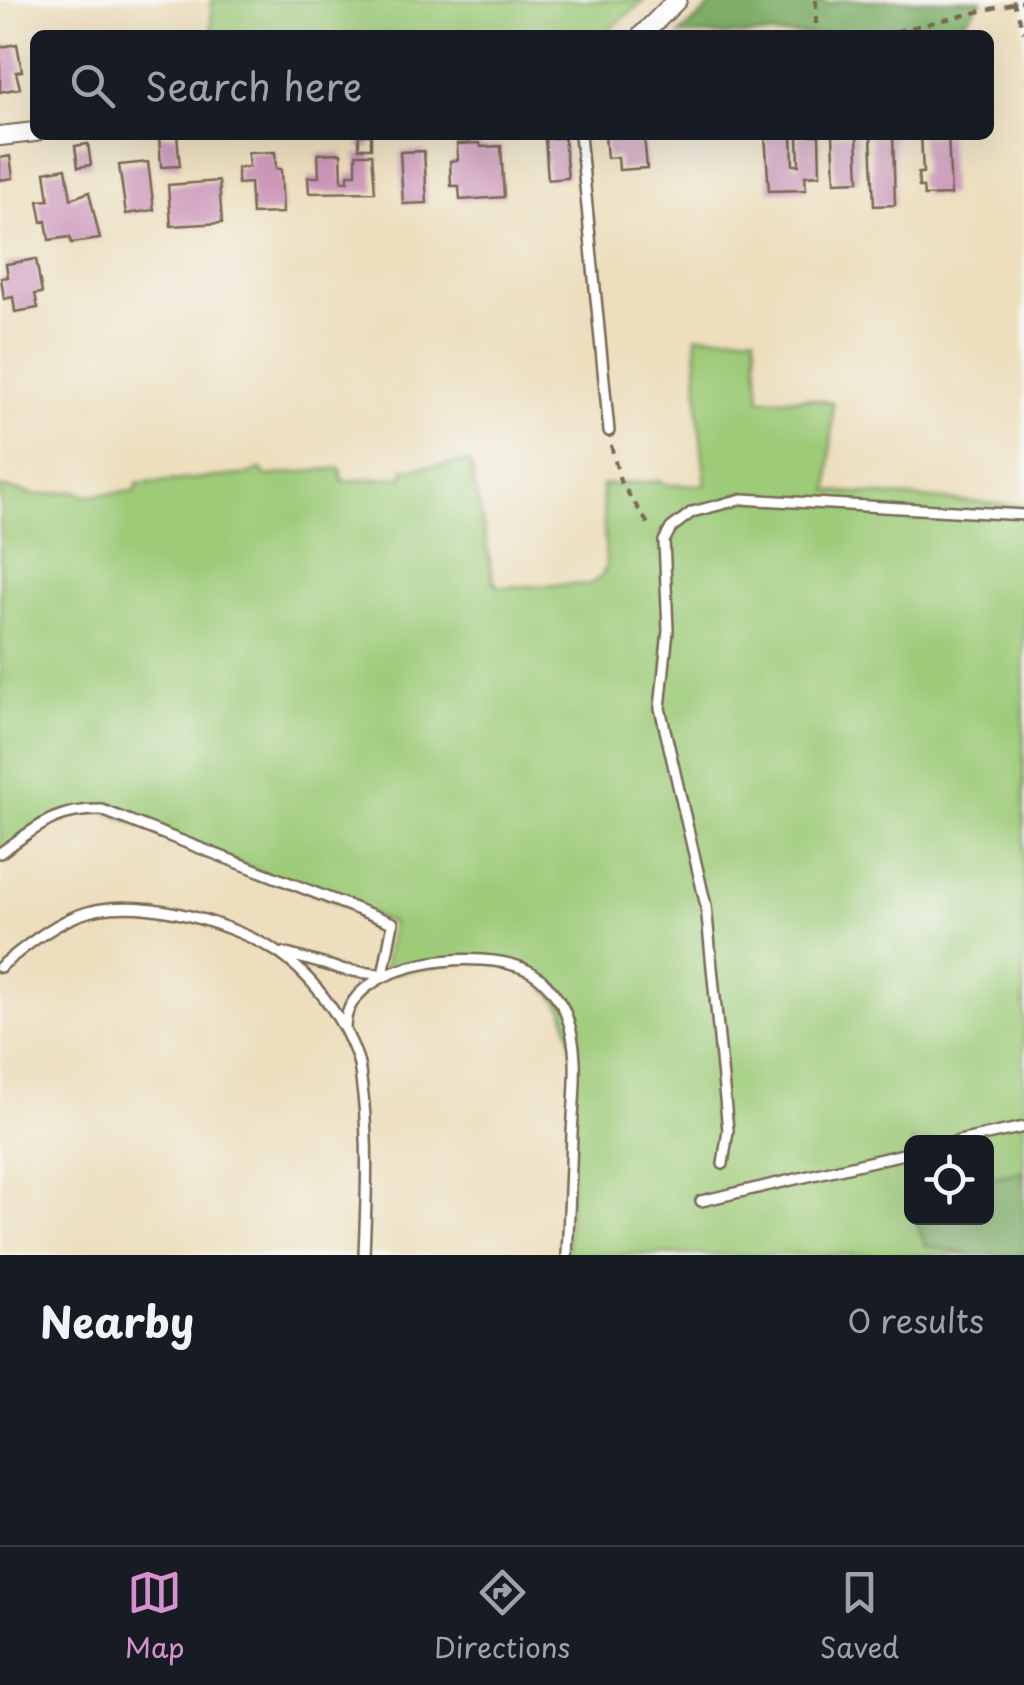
<!DOCTYPE html>
<html lang="en">
<head>
<meta charset="utf-8">
<style>
	body { margin:0; font-family:"Playpen Sans",sans-serif; background:#242831; color:#f1f3f6 }
	.controls { position:absolute; right:30px; bottom:30px; display:grid; overflow:hidden; border-radius:15px; box-shadow:0 10px 40px #0002 }
	.controls button { width:90px; height:90px; display:grid; place-items:center; padding:0; border:0; border-bottom:2px solid #363941; background:#171b24; color:#f1f3f6; font:50px sans-serif }
	.list { margin:0; padding:0; list-style:none }
	h2 { display:flex; justify-content:space-between; align-items:center; height:130px; margin:0; padding:0 40px; font-size:42px }
	h2 small { font-size:32px; font-weight:400; color:#9ea1a6 }
	.icon { flex:none; width:55px; height:55px; fill:none; stroke:currentColor; stroke-width:2; stroke-linecap:round; stroke-linejoin:round }
	.map { position:relative; flex:none; width:1024px; height:1255px; overflow:hidden }
	.search { position:absolute; background:#171b24; box-shadow:0 10px 40px #0002; left:30px; right:30px; top:30px; height:110px; display:flex; align-items:center; gap:25px; box-sizing:border-box; padding:0 35px; border-radius:15px; color:#9ea1a6; font-size:38px }
	.sheet { height:290px; background:#171b24 }
	nav { display:flex; justify-content:space-around; align-items:center; box-sizing:border-box; height:140px; border-top:2px solid #363941; background:#171b24; font-size:28px; color:#9ea1a6 }
	nav a { display:grid; justify-items:center; gap:5px }
	nav .on { color:#d690ce }
	.map>svg:first-child { display:block }
</style>
</head>
<body>
<div class="map">
<svg width="1024" height="1255" viewBox="0 0 1024 1255">
	<rect width="100%" height="100%" fill="#f6f6f2"/>
	<filter id="ink" filterUnits="userSpaceOnUse"><feTurbulence type="fractalNoise" baseFrequency=".01" numOctaves="2"/><feDisplacementMap in="SourceGraphic" scale="20" xChannelSelector="R" yChannelSelector="G"/><feConvolveMatrix kernelMatrix="1 2 1 2 8 2 1 2 1" color-interpolation-filters="sRGB"/></filter>
	<filter id="wash" filterUnits="userSpaceOnUse"><feTurbulence type="fractalNoise" baseFrequency=".0048" numOctaves="4" result="noise"/><feDisplacementMap in="SourceGraphic" scale="40" xChannelSelector="R" yChannelSelector="G"/><feGaussianBlur stdDeviation="2.25" result="paint"/><feColorMatrix in="noise" values="0 0 0 0 0 0 0 0 0 0 0 0 0 0 0 0 0 1.4 0 .05"/><feComposite in="paint" operator="in"/></filter>
	<g filter="url(#wash)">
		<rect width="100%" height="100%" fill="#eddfbe"/>
		<!-- green -->
		<path fill="#9dcb78" stroke="#6c7a4b" stroke-width="2.5" fill-rule="evenodd" d="M211 0H645L602 35H212Z
			M755 335 760 399 808 398 833 403 829 491 1024 506V1255H567L575 1063 564 1009 532 972 478 959 383 975 392 923 102 810 77 809 0 852V487L37 495 75 491 86 496 135 491 137 484 251 474 261 469 266 476 340 468 342 481 404 477V469L470 462 494 582 500 587 590 584 601 577 606 567 602 485 660 481 668 485H706L699 422 696 336ZM912 1142H986V1218H912Z"/>
		<!-- forest -->
		<path fill="#7eaf68" stroke="#5c6c43" stroke-width="2.5" d="M718 0H823L828 4 841 0H982L966 20 935 35H679Z
			M1024 1171V1255H973L926 1246 913 1218H986L987 1178Z"/>
		<g id="blocks">
			<!-- building -->
			<path fill="#cc96b9" d="M17 44 22 71 16 72 20 88 0 92V47Z
				M159 135H177L180 166 161 167Z
				M359 135H371V148H359Z
				M644 135 647 168 619 170 618 157 607 158 605 136Z
				M765 135H792L793 165H799L798 135H819L820 175 805 176 806 190 769 191Z
				M833 135H857L859 181 835 182Z
				M871 135H893L895 205 874 206Z
				M921 135H948L951 195 924 196 923 187H919L918 173H923Z
				M564 137 568 178 548 180 545 139Z
				M480 143 481 147 501 146 504 197 460 200 459 186H451L450 161 458 160 457 144Z
				M88 144 91 165 78 167 75 146Z
				M424 151 427 203 403 204 400 152Z
				M275 152 276 169H281L283 213 252 214 250 183 238 184 237 168 249 167 248 153Z
				M341 153 342 181H348V174H356V154H372L375 192 309 193 308 177H319L318 154Z
				M10 156 13 178 0 180V158Z
				M148 162 154 210 126 214 119 165Z
				M66 168 71 199 89 192 100 239 71 243 70 237 49 240 46 221 42 222 38 201 49 200 45 172Z
				M219 181 222 223 171 226 168 185Z
				M36 259 42 293 35 294 38 308 15 312 13 297 4 299 1 278 8 277 6 264Z"/>
		</g>
	</g>
	<g filter="url(#ink)">
		<use href="#blocks" fill-opacity="0" stroke="#796956" stroke-width="2.5"/>
		<g fill="none" stroke-linecap="round" stroke-linejoin="round">
			<defs>
				<path id="service" d="M580 135 609 431
					M0 853C38 827 54 809 102 810L393 923 383 975 345 970 283 953
					M0 967C23 948 48 928 76 916 132 893 224 920 274 950 310 972 343 1018 357 1057 361 1069 361 1083 363 1095 369 1149 366 1201 364 1255
					M345 1029C344 959 485 946 531 972 545 980 559 998 565 1012 581 1050 574 1094 572 1133 571 1174 569 1214 567 1255
					M954 1142 1024 1127
					M723 1164 728 1130 706 906 660 708 668 630 664 541 671 528 692 512 742 499 1024 515
					M701 1201 912 1152"/>
				<path id="minor" d="M642 35 677 0
					M0 136 35 132"/>
			</defs>
			<!-- service casing -->
			<use href="#service" stroke="#796956" stroke-width="14"/>
			<!-- minor casing -->
			<use href="#minor" stroke="#796956" stroke-width="22"/>
			<!-- path -->
			<path stroke="#796956" stroke-width="4" stroke-dasharray="8 8" stroke-linecap="butt" d="M816 0V35
				M1013 0 1024 32
				M880 35 1024 1
				M611 445 620 481 652 530"/>
			<!-- service -->
			<use href="#service" stroke="#fff" stroke-width="9"/>
			<!-- minor -->
			<use href="#minor" stroke="#fff" stroke-width="18"/>
		</g>
	</g>
</svg>
<div class="controls">
<button><svg class="icon" aria-label="locate" viewBox="0 0 24 24"><circle cx="12" cy="12" r="6"/><path d="M12 2v4M12 18v4M2 12h4M18 12h4"/></svg></button>
</div>
<div class="search"><svg class="icon" aria-label="search" viewBox="0 0 24 24"><circle cx="10" cy="10" r="6"/><path d="M15 15l6 6"/></svg>Search here</div>
</div>
<section class="sheet">
<h2>Nearby<small>0 results</small></h2>
<ul class="list">
</ul>
</section>
<nav>
<a class="on"><svg class="icon" aria-label="map" viewBox="0 0 24 24"><path d="M3 6l6-2 6 2 6-2v14l-6 2-6-2-6 2zM9 4v14M15 6v14"/></svg>Map</a>
<a><svg class="icon" aria-label="directions" viewBox="0 0 24 24"><path d="M12 3l9 9-9 9-9-9zM9 14v-3h6M13 9l2 2-2 2"/></svg>Directions</a>
<a><svg class="icon" aria-label="saved" viewBox="0 0 24 24"><path d="M7 4h10v16l-5-4-5 4z"/></svg>Saved</a>
</nav>
</body>
</html>
